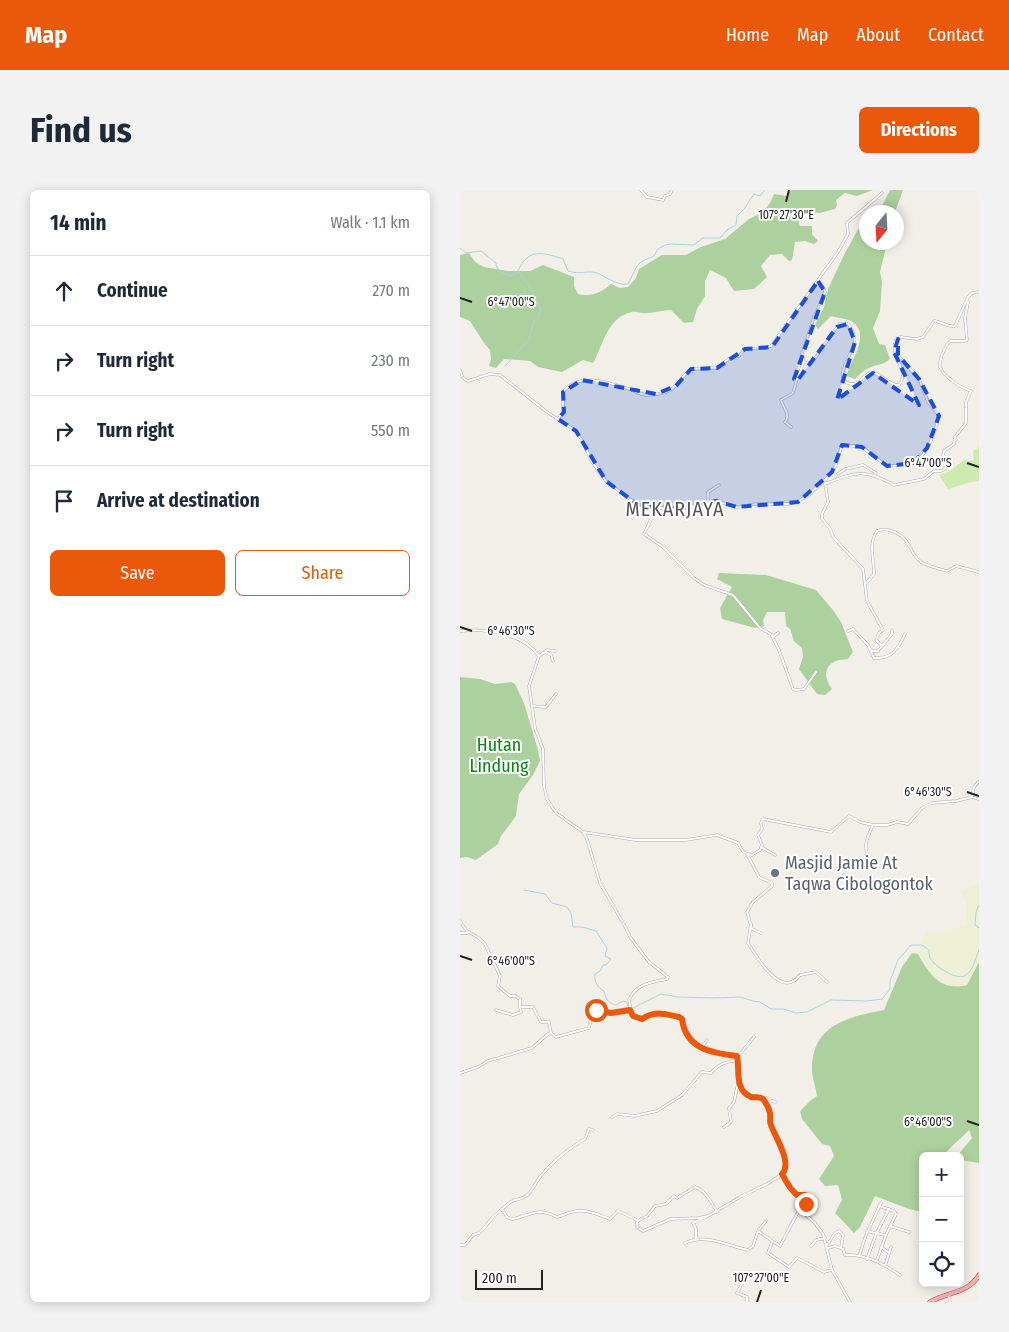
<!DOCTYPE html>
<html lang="en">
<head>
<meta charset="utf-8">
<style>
	body { margin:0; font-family:"Fira Sans Condensed",sans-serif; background:#f2f2f3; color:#1f2937 }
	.controls { position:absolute; right:15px; bottom:15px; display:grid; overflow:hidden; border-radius:8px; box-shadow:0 2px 12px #0003 }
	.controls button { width:45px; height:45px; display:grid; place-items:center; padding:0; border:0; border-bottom:1px solid #e0e1e3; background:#fff; color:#1f2937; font:25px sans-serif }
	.compass { position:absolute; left:399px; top:15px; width:45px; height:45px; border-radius:50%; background:#fff; box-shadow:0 2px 12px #0003; rotate:198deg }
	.scale { position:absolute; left:15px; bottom:12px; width:68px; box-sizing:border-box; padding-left:5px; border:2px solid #222; border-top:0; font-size:14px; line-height:18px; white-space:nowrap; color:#222; -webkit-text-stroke:4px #fff; paint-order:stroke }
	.stop { position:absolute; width:15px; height:15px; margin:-11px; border:4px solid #ea580c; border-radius:50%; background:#fff }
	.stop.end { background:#ea580c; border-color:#fff; box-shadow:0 1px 5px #0008 }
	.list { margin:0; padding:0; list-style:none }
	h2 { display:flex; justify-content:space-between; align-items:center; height:65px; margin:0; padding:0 20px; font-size:21px }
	h2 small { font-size:16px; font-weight:400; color:#747a83 }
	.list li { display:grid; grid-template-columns:32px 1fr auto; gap:15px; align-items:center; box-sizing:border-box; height:70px; padding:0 20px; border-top:1px solid #e0e1e3 }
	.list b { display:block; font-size:19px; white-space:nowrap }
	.list em { font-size:16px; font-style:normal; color:#747a83 }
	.actions { display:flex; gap:10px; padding:15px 20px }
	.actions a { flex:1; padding:11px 0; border:1px solid #ea580c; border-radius:8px; text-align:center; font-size:18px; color:#ea580c }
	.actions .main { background:#ea580c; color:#fff }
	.icon { flex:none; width:28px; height:28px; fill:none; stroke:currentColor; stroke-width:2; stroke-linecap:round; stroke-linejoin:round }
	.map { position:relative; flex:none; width:519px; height:1112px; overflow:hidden; border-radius:8px }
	header { display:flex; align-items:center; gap:30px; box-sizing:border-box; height:70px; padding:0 25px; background:#ea580c; color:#fff }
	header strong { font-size:24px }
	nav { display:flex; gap:28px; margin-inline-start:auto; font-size:18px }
	.intro { display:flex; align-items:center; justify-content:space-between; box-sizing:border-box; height:120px; padding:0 30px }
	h1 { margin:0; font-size:35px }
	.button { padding:12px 22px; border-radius:8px; background:#ea580c; color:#fff; font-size:18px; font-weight:700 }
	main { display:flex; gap:30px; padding:0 30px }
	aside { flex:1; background:#fff; border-radius:8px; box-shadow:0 2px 12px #0003 }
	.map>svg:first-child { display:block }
</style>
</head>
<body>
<header>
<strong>Map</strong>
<nav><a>Home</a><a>Map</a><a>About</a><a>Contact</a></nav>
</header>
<div class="intro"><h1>Find us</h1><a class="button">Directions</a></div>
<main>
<aside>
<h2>14 min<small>Walk · 1.1 km</small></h2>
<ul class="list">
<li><svg class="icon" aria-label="ahead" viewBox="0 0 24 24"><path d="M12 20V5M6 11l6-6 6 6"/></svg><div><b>Continue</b></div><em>270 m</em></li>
<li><svg class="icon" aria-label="right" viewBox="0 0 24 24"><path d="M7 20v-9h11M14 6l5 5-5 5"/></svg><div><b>Turn right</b></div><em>230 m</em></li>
<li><svg class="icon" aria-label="right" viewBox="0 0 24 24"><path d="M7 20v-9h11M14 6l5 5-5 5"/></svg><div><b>Turn right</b></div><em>550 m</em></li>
<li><svg class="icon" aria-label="arrive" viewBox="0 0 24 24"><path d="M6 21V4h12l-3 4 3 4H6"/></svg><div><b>Arrive at destination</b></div></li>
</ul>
<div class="actions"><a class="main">Save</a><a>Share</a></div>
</aside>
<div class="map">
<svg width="519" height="1112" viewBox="0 0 519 1112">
	<rect width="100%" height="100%" fill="#f2efe9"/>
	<!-- farmland -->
	<path fill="#eef0d5" d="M519 693V772L507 795 497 798 480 793 468 782 458 764 466 742H489L497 737 506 735 507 713 500 701Z"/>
	<!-- grass -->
	<path fill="#cdebb0" d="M519 257V291L511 292 488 299 479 285 491 280 504 270 512 271 514 269 513 261Z"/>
	<!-- forest -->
	<path fill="#add19e" d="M331 0H413L397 6 385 3 376 10 377 15 375 19 360 23 346 21 337 27 340 36H352V44L358 51 354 54 345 51 335 52 332 70 329 71 322 64 310 65 301 76 307 87 294 99 274 101 266 88 250 80 245 91V106L237 119 233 132 224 133 211 120C202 120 196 123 187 123 182 124 177 121 172 122 147 127 143 156 133 173L123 170 102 182 78 177 70 171 44 169 36 178 29 176 31 169 30 160 24 153 10 131 0 127V65L9 63 15 72 24 77 48 81H70L83 75 114 87V96L118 104C131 107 141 103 151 94L160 98 168 97 176 88 179 79 202 65H226L241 57 265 49 289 29 303 22 310 13 314 4 327 6Z
		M430 0H443L435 22H410L422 16Z
		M406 25 407 52 427 53 420 82 422 92 420 121 413 138 419 154 425 155 430 169C423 175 419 174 411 177 405 179 400 184 395 189L386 186C391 171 412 143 391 131 385 128 377 128 371 126L358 139 355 135 364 117 368 99 385 63Z
		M259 383 306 385 356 400 373 420 381 432 393 462 388 469C385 470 379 469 376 471 362 477 365 490 372 499L365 505 357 504 339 479 343 467 342 458 334 451 330 439 326 436 325 422H307L303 430 304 436 295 438 262 429 260 418 272 397 257 389Z
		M0 487 20 489 35 494 51 492 55 494 64 513 78 560 80 571 73 585 59 604 56 626 41 646 38 654 16 670 7 667 0 668Z
		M452 763 458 764C469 784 481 802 507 795L519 772V973L500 970V966H497L512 948 509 940C501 949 490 956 484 966H463V1022L449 1019 415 1006 400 1037 394 1043 375 1023 382 1010 378 995 365 996 359 989 374 966 370 956 362 954 342 929 340 921 350 911 357 906C356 897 352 888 352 879 352 834 389 827 424 820L442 777Z"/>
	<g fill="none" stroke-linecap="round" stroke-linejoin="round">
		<!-- stream -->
		<path stroke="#aad3df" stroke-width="1" d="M0 58 6 63 21 61 36 73C36 81 43 83 50 86L58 82
			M45 176 69 150 73 132 78 127 81 120C75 106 68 93 58 81 68 58 82 62 103 69L108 81C120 85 127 80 137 83 147 87 157 96 168 94L177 76 182 71 194 66 198 59 205 55 210 54 234 55 243 48H260L268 39 276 35 277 26 284 19 294 4 300 6 305 0
			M64 700 85 704 92 713 107 717 111 723 113 737H122L136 741 147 758 145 766 151 769 146 775H143L140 781 135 784C134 792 137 797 144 801 146 809 148 813 156 815L163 811 167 812 168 817 173 818 201 804 218 807 254 808 280 807 293 811 300 812 311 819H324L336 823 347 822 371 810 407 811 422 809 430 799V791L438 770 451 755H462L469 760C469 762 469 765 470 768 474 776 498 792 506 785 514 779 515 769 519 760
			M519 715 516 722 515 735 519 738"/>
		<defs>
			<path id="minor" d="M181 0 187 7 203 10 205 6 210 4 212 0
				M358 91 364 98 365 102 354 127 342 164 344 172 351 174 377 137 380 134H388C392 138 396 149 394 155 392 163 371 192 392 194 400 195 403 184 411 183 422 182 428 196 439 195 451 181 429 167 436 150L438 149
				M0 180 3 188 8 191 30 184 40 185 87 222 116 241 122 250 132 272 146 291 178 315 186 317 218 319 246 314 256 311 277 317 296 314H329L336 312 348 306 371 284 376 275 381 258 385 255 402 257 427 276 447 275 460 268 468 258 477 235 478 224 468 212 459 189 437 164 436 155 440 147 457 149 463 147 474 131C481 131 488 138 495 136L508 107 512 103 519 102
				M98 229 103 222V202C119 181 152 193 172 200 177 202 181 205 187 205 193 205 200 204 206 202 218 198 221 186 231 179L257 178 270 168 279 166 285 159 305 158 311 156 378 62 388 44 387 33 422 3
				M331 237 325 232C331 224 323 218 321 210L333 203 337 189 344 172
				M371 284 375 286 385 279 403 275 416 283 415 285
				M365 293 368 312 362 324V329L369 337 374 348 403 379 407 411 423 440 419 443 416 450 422 456 432 444V440
				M365 294C397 281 404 279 434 295L464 289 474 281H481L488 277V271L483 265 484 261 494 254 495 247 506 233V212L511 201C501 198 484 187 480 177 479 173 481 169 482 165 484 160 486 155 490 151H504L507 150 505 128 508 112
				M248 314V302L259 295
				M197 317 184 344 203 357 234 388 244 395 273 405 300 438 314 446 318 443
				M406 393 414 384C414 369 408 354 417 341 422 339 427 339 432 341 452 348 448 363 461 372 468 376 479 379 487 381L496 376 519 382
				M0 441C26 438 63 443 79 466L69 496 75 538 83 559 84 596 87 609 96 623 123 642 127 649 140 693 166 738 170 747 189 772 208 787 207 789C192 792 175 794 169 810L172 825 182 829C195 820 207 824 221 828 222 831 222 836 223 839 231 861 258 863 277 866 280 878 276 889 283 900 289 910 297 904 303 908 310 915 308 926 310 934 313 947 334 972 322 984L329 998 336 1005H346L348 1010 346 1014 337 1024 320 1056 298 1041
				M388 441 393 439 408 455 414 468C431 469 438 460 445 444
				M312 446 319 460 333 499 336 500 344 499 356 482
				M410 459 412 461H418L422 456
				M85 462 91 465 93 471
				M79 466 87 460 95 461
				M72 516 86 517 96 504
				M512 607 514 597 518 592
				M123 642 176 650H226L257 645 278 653C282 660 283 664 292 665L300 660 302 655 298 645 302 639 301 633 303 629 371 642 389 626 400 632 413 635H427L437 632 448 634 462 618 472 613 496 611 512 607 519 609
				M301 657 315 665
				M287 664 299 687 312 693V696L293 712 287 722 292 739 301 743
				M411 675 405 670 408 666C403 654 408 646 413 635
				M0 731 7 741 19 748 25 754 40 786 38 796 50 806H55L60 809V817H73L81 832H89L91 843
				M291 734 288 753C297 768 322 810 340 785L356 782 367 792
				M0 743H8
				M36 820 53 825 61 822 60 817
				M242 857 247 850
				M277 868 294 847
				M0 883 18 877 28 871 72 858 88 844 91 843 96 847 129 838 132 823 135 820 148 823 170 820
				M305 913 312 911 316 912
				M152 927 158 924 174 926 197 921 222 905 242 882 251 883C257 875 268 870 278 871
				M264 937 271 932 269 918 274 912 278 893
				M42 1019C46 1016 50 1011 55 1010 59 1009 62 1009 66 1006 73 1001 75 993 80 987 90 974 110 957 125 949L129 939 133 940
				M340 1020 355 1033 363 1044 372 1080 390 1112
				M178 1031 187 1026 195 1016 206 1014 214 1006 217 1008 235 997C245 1000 252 1013 257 1022
				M430 1036 449 1042
				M407 1041 425 1045
				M236 1050V1039L233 1033 246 1027
				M312 1052 308 1063 329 1077 337 1068 364 1082 372 1080
				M225 1053C245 1043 269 1056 288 1060L293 1056 298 1041 306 1031
				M0 1055H5L13 1045 19 1043 23 1039 33 1027 42 1019 47 1027 52 1029C71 1026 76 1016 97 1027 102 1026 107 1023 112 1022 126 1018 138 1025 150 1029L158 1021 177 1030V1037L183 1041 211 1029 238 1028 248 1026 280 1007 309 993 322 984
				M367 1055 375 1043 379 1041 383 1045 381 1058
				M351 1056 356 1050 365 1048
				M421 1057 428 1062
				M368 1058 375 1056 383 1059 385 1065C406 1064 422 1073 440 1085
				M399 1066 406 1045 421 1013
				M407 1069 416 1044 429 1019
				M417 1070 426 1045 436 1024 434 1021 419 1016
				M425 1076 431 1057
				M488 1104 490 1112
				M287 1112V1107L277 1103 289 1082"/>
			<path id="trunk" d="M470 1112C486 1102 508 1104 519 1085"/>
		</defs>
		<!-- minor casing -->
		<use href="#minor" stroke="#a9a9a9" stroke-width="3"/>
		<!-- trunk casing -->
		<use href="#trunk" stroke="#dc2a67" stroke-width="5"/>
		<!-- minor -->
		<use href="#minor" stroke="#fff" stroke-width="2"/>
		<!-- trunk -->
		<use href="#trunk" stroke="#f2b4a3" stroke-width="4"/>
	</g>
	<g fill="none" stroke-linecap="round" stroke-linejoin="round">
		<!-- route -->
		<path stroke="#ea580c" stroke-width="6" d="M136 820 151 823 170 820 173 826 182 829C195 820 205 824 219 827L222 829C226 859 251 863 277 866 280 880 274 900 291 907 296 908 299 906 303 909 306 913 309 918 310 923 311 928 309 931 311 935 315 947 333 973 322 984 328 994 328 997 337 1005H345L348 1007 346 1014"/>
	</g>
	<!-- marked area -->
	<path fill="#1d4ed8" fill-opacity="0.2" stroke="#1d4ed8" stroke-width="4" stroke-dasharray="10 6" stroke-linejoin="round" d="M358 91 365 102 334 189 337 191 377 137 388 134 395 152 377 210 413 183 459 215 434 162 438 149V165L459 189 479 226 467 258 453 273 427 276 402 257 382 255 372 282 338 312 277 317 256 311 218 319 178 315 146 291 116 241 98 229 104 222 103 202 122 190 196 204 216 196 231 179 257 178 285 159 312 157Z"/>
	<!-- ticks -->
	<path fill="none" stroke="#222" stroke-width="2" d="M326 12 329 0M0 108 12 112M507 273 519 277M0 437 12 441M507 602 519 606M0 766 12 770M507 931 519 935M297 1112 301 1100"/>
	<!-- markers -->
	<circle fill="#6b7280" stroke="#fff" stroke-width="2" cx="315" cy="683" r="5"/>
	<g text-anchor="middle" stroke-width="4" stroke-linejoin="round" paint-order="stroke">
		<!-- park labels -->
		<g font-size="18" fill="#0c8416" stroke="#fff">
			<text x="39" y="561">Hutan<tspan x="39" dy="21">Lindung</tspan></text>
		</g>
		<!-- worship labels -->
		<g font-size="18" fill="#5b616d" stroke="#fff" text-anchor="start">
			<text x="325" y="679">Masjid Jamie At<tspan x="325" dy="21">Taqwa Cibologontok</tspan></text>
		</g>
		<!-- quarter labels -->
		<g font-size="20" letter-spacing="1" fill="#555" stroke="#fff">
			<text x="215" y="326">MEKARJAYA</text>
		</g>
	</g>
	<g font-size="12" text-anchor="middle" fill="#222" stroke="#fff" stroke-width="4" stroke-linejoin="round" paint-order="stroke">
		<text x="326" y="29">107°27'30"E</text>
		<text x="51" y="116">6°47'00"S</text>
		<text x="468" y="277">6°47'00"S</text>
		<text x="51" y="445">6°46'30"S</text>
		<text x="468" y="606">6°46'30"S</text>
		<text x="51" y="775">6°46'00"S</text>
		<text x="468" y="936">6°46'00"S</text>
		<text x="301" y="1092">107°27'00"E</text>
	</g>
</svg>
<div class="controls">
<button>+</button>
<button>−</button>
<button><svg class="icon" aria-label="locate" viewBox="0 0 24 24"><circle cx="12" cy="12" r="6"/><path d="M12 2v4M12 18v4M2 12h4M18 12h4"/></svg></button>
</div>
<svg class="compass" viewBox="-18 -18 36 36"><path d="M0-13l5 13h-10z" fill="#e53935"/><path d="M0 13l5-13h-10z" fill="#747a83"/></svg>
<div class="scale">200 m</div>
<div class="stop" style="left:136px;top:820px"></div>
<div class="stop end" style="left:346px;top:1014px"></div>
</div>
</main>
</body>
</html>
